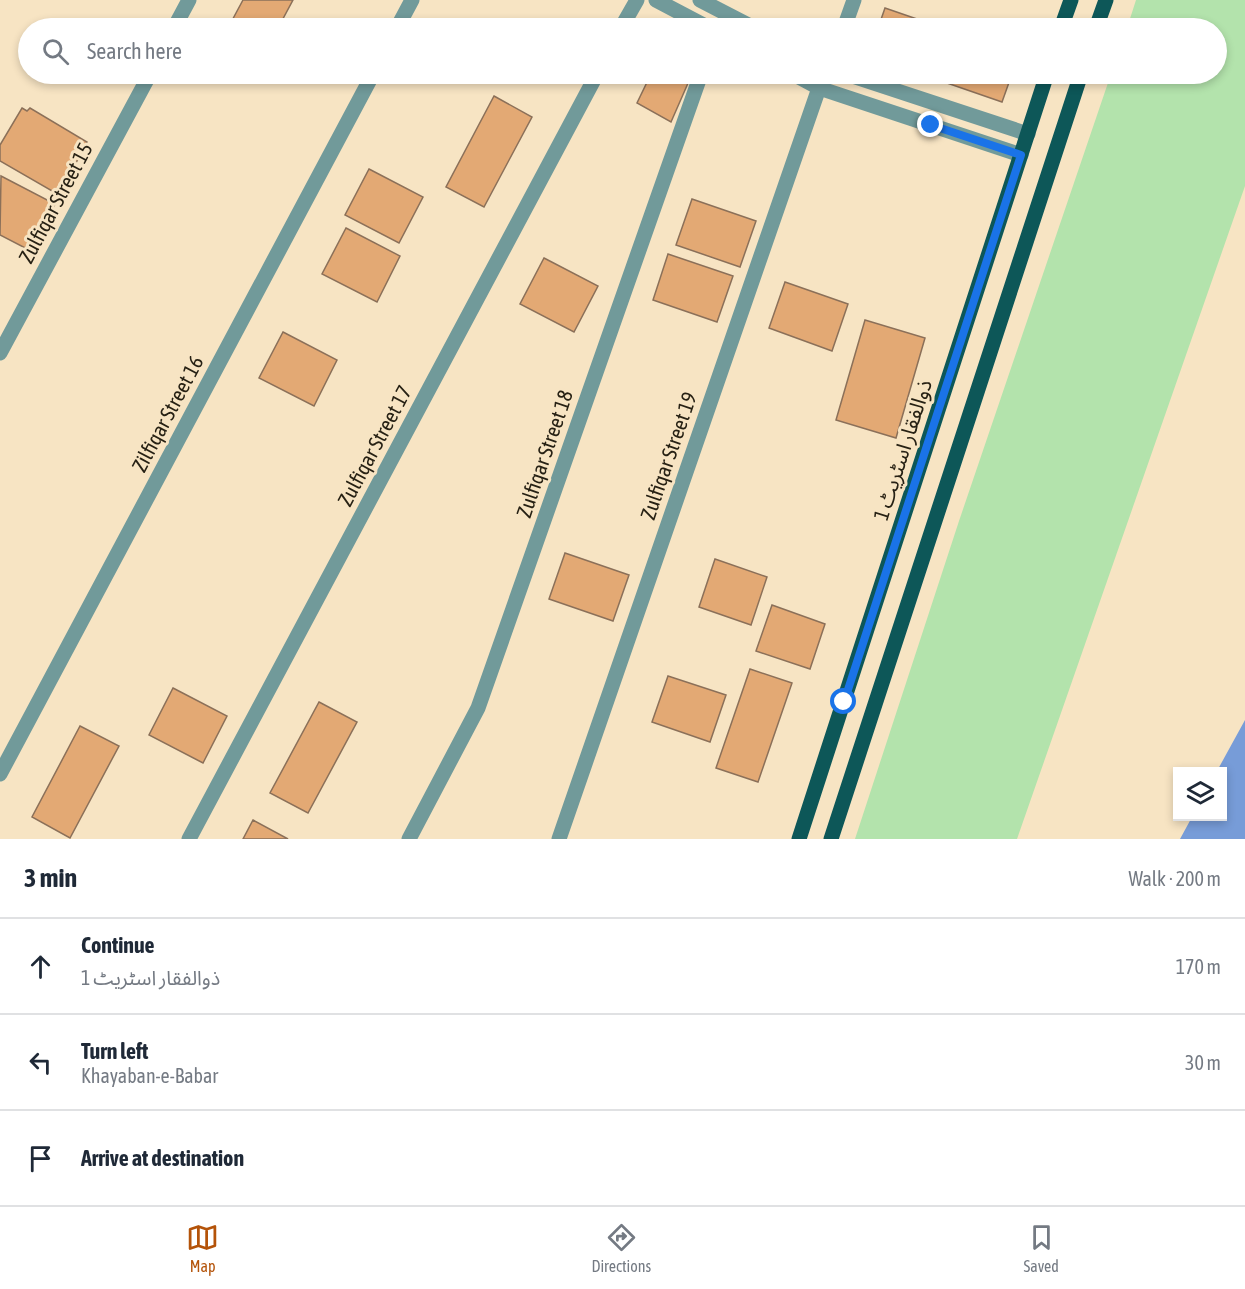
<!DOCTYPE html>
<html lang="en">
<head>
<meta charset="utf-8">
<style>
	body { margin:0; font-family:"Asap Condensed","Noto Sans Arabic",sans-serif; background:#f6f6f7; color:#1f2937 }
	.controls { position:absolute; right:18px; bottom:18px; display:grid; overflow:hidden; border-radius:0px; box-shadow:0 3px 9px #0003 }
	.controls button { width:54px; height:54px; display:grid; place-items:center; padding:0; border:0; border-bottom:2px solid #e0e1e3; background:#fff; color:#1f2937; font:30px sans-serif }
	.stop { position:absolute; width:18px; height:18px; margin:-14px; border:4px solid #1a73e8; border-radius:50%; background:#fff }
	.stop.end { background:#1a73e8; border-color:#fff; box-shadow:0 2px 6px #0008 }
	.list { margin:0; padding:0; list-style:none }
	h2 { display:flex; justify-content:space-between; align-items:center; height:78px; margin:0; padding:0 24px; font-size:26px }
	h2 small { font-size:20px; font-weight:400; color:#747a83 }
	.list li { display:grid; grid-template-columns:39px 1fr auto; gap:18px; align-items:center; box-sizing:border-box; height:96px; padding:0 24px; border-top:2px solid #e0e1e3 }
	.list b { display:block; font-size:22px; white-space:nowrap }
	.list p { margin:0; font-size:20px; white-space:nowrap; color:#747a83 }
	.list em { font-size:20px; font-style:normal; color:#747a83 }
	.icon { flex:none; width:33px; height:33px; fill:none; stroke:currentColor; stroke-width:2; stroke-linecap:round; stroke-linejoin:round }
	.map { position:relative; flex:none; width:1245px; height:839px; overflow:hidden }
	.search { position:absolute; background:#fff; box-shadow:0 3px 9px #0003; left:18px; right:18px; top:18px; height:66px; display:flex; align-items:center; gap:15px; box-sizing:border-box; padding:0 21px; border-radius:33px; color:#747a83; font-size:22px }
	.sheet { height:366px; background:#fff }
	nav { display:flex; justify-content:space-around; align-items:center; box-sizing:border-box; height:84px; border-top:2px solid #e0e1e3; background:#fff; font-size:16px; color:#747a83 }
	nav a { display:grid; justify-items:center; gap:3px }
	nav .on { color:#b45309 }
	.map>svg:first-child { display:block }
</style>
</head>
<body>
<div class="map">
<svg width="1245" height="839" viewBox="0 0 1245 839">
	<rect width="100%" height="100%" fill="#f7e4c3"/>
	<!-- green -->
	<path fill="#b3e3ac" d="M1136 0H1245V186L1017 839H855L959 521 1111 74H1216V28H1127Z"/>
	<!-- water -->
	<path fill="#779cd8" d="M1245 720V839H1180L1192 817 1222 816V772L1217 771Z"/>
	<!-- building -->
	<path fill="#e3a974" stroke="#8b7059" stroke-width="1.5" d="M243 0H293L278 28H228Z
		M885 8 943 28H878Z
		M651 74H692L671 122 637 103Z
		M921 74H1012L1002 102Z
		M494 96 532 117 484 207 446 187Z
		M22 108 27 111 30 108 87 142 59 195 0 161V145Z
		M369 169 423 197 399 243 345 215Z
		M1 176 55 204 31 251 0 235Z
		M692 199 756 221 740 267 676 245Z
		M346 228 400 256 377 302 322 274Z
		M668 254 733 276 717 322 653 300Z
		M544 258 598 286 574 332 520 304Z
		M785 282 848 304 832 351 769 328Z
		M865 320 925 338 896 438 836 420Z
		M283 332 337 360 314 406 259 378Z
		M565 553 629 575 613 621 549 599Z
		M715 559 767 577 751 625 699 607Z
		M772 605 825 624 810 669 756 651Z
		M750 669 792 683 758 782 716 768Z
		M668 676 726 695 710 742 652 722Z
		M173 688 227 716 203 763 149 735Z
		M319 702 357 722 308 813 270 793Z
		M80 726 119 746 70 838 32 817Z
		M253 820 288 839H243Z"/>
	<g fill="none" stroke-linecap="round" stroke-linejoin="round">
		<!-- minor -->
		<path stroke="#719a9a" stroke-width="15" d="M174 28 189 0
			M397 28 412 0
			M621 28 637 0
			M844 28 854 0
			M0 353 150 74
			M0 774 373 74
			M189 839 597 74
			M409 839 478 708 701 74
			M559 839 819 88"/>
		<!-- tertiary -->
		<path stroke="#719a9a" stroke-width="15" d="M656 0 709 28
			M700 0 754 28
			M793 74 819 88 1021 155
			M846 74 1028 134"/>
		<!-- primary -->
		<path stroke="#0d5758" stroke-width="15" d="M1061 28 1071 0
			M1096 28 1106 0
			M799 839 1047 74
			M831 839 1081 74"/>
	</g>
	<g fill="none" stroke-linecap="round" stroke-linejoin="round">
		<!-- route -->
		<path stroke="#1a73e8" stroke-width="8" d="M844 702 1021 155 931 125"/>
	</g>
	<g text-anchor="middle" stroke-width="6" stroke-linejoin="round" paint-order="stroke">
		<!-- street labels -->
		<g font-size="21" fill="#272114" stroke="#f7e4c3">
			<text transform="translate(56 203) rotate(-62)" y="7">Zulfiqar Street 15</text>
			<text transform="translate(168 414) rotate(-62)" y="7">Zilfiqar Street 16</text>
			<text transform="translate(375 446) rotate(-62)" y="7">Zulfiqar Street 17</text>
			<text transform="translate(903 450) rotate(-72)" y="7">ذوالفقار اسٹریٹ 1</text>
			<text transform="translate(545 454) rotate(-71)" y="7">Zulfiqar Street 18</text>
			<text transform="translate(669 456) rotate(-71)" y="7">Zulfiqar Street 19</text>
		</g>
	</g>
</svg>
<div class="controls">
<button><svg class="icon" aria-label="layers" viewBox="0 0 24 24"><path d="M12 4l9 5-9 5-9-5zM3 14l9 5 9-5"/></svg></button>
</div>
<div class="stop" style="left:844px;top:702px"></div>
<div class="stop end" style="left:931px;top:125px"></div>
<div class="search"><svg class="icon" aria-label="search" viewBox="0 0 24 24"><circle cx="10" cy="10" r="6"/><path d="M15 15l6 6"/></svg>Search here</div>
</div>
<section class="sheet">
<h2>3 min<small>Walk · 200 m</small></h2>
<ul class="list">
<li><svg class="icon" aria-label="ahead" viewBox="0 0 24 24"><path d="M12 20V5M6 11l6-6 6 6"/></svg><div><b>Continue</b><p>ذوالفقار اسٹریٹ 1</p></div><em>170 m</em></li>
<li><svg class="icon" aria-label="left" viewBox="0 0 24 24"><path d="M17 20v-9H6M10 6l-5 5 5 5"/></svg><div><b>Turn left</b><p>Khayaban-e-Babar</p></div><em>30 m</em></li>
<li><svg class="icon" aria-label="arrive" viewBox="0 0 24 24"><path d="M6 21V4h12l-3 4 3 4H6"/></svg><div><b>Arrive at destination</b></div></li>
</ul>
</section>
<nav>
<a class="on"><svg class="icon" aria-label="map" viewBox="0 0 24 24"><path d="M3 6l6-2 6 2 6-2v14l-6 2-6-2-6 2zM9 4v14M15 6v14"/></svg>Map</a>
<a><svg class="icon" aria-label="directions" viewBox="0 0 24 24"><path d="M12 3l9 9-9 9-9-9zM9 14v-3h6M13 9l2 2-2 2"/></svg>Directions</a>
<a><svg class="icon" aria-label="saved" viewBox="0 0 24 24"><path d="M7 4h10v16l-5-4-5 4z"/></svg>Saved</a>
</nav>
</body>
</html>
